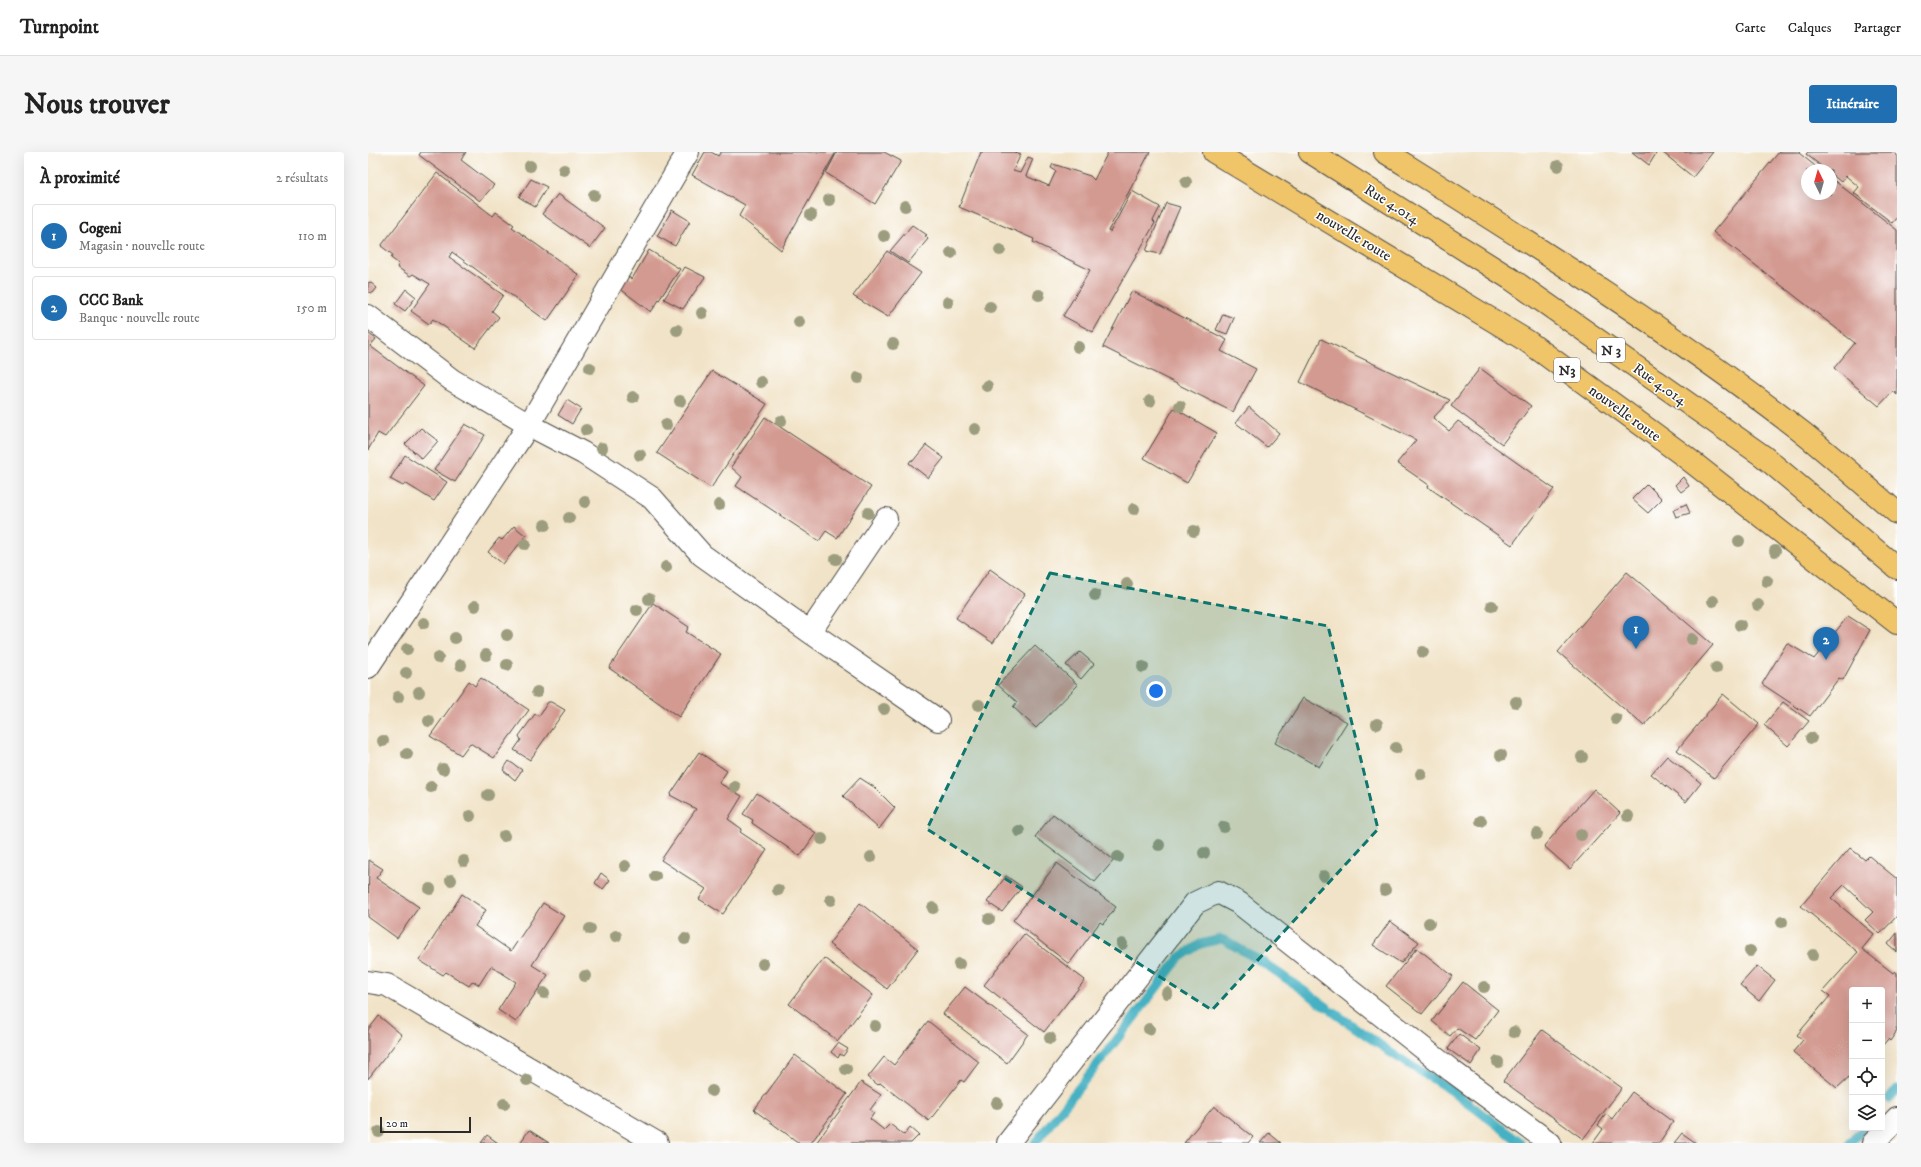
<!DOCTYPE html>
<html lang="fr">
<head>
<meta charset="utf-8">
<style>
	body { margin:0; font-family:"IM FELL DW Pica",serif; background:#f6f6f6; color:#222 }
	.controls { position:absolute; right:12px; bottom:12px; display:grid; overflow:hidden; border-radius:4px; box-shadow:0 4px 16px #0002 }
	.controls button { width:36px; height:36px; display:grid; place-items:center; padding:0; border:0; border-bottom:1px solid #e0e0e0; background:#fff; color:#222; font:20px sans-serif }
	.compass { position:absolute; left:1433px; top:12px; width:36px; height:36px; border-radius:50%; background:#fff; box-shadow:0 4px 16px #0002; rotate:355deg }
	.scale { position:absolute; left:12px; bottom:10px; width:91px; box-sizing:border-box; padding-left:4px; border:2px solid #2b2b2b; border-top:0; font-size:11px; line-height:14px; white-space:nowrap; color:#2b2b2b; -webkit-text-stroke:3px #fff; paint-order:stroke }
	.you { position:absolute; left:788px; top:539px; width:14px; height:14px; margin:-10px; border:3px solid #fff; border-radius:50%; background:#1a73e8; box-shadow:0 0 0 6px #1a73e833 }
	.badge { display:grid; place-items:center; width:26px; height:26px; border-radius:50%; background:#1f6fb2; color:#fff; font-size:13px; font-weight:700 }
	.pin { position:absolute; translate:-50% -33px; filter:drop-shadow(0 1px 2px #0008) }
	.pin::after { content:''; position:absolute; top:21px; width:14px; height:12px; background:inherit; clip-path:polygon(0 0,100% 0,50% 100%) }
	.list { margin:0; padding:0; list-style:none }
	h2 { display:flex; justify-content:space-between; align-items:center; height:52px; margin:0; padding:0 16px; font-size:17px }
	h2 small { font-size:13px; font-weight:400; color:#767676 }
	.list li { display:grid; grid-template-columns:26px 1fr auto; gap:12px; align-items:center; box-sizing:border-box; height:64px; margin:0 8px 8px; padding:0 8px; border:1px solid #e0e0e0; border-radius:4px }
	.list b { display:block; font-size:15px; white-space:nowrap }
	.list p { margin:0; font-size:13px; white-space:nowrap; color:#767676 }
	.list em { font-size:13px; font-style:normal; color:#767676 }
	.icon { flex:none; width:22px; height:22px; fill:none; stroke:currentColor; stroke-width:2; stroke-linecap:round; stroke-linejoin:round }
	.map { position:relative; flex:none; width:1529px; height:991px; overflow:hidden; border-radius:4px }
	header { display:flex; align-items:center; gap:24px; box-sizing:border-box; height:56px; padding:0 20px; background:#fff; border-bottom:1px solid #e0e0e0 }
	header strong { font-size:19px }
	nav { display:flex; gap:22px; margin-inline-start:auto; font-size:14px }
	.intro { display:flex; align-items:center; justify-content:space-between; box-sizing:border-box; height:96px; padding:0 24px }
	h1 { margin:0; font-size:28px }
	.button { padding:10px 18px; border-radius:4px; background:#1f6fb2; color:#fff; font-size:14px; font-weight:700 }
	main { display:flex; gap:24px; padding:0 24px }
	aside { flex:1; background:#fff; border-radius:4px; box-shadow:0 4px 16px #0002 }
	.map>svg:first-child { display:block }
</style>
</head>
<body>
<header>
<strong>Turnpoint</strong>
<nav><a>Carte</a><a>Calques</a><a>Partager</a></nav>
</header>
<div class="intro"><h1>Nous trouver</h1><a class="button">Itinéraire</a></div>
<main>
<aside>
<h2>À proximité<small>2 résultats</small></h2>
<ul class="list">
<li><span class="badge">1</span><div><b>Cogeni</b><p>Magasin · nouvelle route</p></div><em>110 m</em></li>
<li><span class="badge">2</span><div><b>CCC Bank</b><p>Banque · nouvelle route</p></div><em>150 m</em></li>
</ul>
</aside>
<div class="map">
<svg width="1529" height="991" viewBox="0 0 1529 991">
	<rect width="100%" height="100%" fill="#fff"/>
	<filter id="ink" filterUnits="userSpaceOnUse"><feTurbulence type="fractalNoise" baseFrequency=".025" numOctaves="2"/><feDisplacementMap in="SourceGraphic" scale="8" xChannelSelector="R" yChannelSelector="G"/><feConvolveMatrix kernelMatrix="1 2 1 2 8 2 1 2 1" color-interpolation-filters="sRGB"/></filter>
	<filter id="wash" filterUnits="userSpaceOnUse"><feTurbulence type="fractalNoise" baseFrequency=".012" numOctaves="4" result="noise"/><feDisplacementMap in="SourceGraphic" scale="16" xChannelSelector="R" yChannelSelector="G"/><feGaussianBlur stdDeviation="0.9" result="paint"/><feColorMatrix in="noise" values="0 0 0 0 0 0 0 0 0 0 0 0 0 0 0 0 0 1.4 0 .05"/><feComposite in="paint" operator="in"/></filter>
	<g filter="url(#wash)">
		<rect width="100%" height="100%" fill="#f1e3c7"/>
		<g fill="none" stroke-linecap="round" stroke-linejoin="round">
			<!-- stream -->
			<path stroke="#45b1c3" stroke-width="9" d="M965 860 1018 897
				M1020 899 1084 939 1153 991
				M1521 947 1529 937
				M667 991 762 871 811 806 832 792 853 787 856 788 896 811 959 855
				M1482 991 1496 976"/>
		</g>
		<g id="blocks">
			<!-- building -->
			<path fill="#d39a91" d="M53 0H98L93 8 126 33 112 49 51 3Z
				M337 0H343L350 4 353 0H468L413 98 371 64 377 53 324 23Z
				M469 0H516L533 9 507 52 458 21Z
				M613 0H647L653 2 645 19 652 21 660 5 665 7 658 24 681 34 688 19 683 16 685 12 722 24 726 28 740 0H782L740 79 742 80 764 39 792 55 785 69 787 71 725 180 695 164 722 118 665 90 666 87 591 55Z
				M1264 0H1289L1281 13Z
				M1294 0H1345L1325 25Z
				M1411 0H1432L1431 1 1452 18H1439V42H1463V26L1529 78V243L1525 239 1511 254 1466 216 1487 191 1345 80Z
				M1440 0H1529V65L1524 71 1486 41 1491 35 1478 24 1473 30 1463 22V18H1458L1438 2Z
				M69 21 125 64 128 60 146 73 144 75 211 123 179 169 84 100 81 105 135 143 124 159 131 165 107 196 65 167 61 172 43 159 62 132 45 122 42 124 29 115 31 112 23 106 25 103 13 94Z
				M163 27 179 35 167 55 151 45Z
				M190 42 237 76 222 96 174 62Z
				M798 51 812 55 792 102 778 99Z
				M304 58 322 69 307 94 289 84Z
				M544 73 559 83 557 84 560 87 540 111 522 99Z
				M281 98 312 117 283 160 251 136 260 125 264 127Z
				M519 99 553 121 520 165 485 144Z
				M317 115 337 125 315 157 296 147Z
				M2 130 9 136 5 141 0 140V131Z
				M38 137 48 145 37 159 27 152Z
				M764 139 859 188 853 199 888 217 865 260 735 195Z
				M855 162 866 166 859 182 848 178Z
				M0 181 8 187 2 194 56 234 17 285 10 281 0 298Z
				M953 187 1082 248 1065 266 1081 279 1090 269 1186 337 1144 393 1060 335 1061 333 1029 311 1048 288 932 230Z
				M1112 216 1163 254 1134 292 1083 254Z
				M344 219 399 252 343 336 289 301Z
				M199 248 213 257 204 272 190 263Z
				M881 255 911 281 899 295 868 271Z
				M806 256 849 281 819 331 776 306Z
				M397 265 503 335 469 386 458 379 451 389 368 334 374 325 363 315Z
				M97 272 117 283 87 330 66 318Z
				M53 276 70 289 54 307 37 292Z
				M558 293 576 306 560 326 541 311 543 308 545 309Z
				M37 303 79 330 66 349 37 331 35 334 22 327Z
				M1315 325 1321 334 1313 340 1307 333Z
				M1279 332 1294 347 1280 361 1264 347Z
				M1318 352 1322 361 1308 365 1305 358Z
				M146 374 158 384 135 412 120 400 131 386 134 388Z
				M622 417 657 442 625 491 588 466Z
				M1259 420 1345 493 1276 574 1190 500Z
				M285 451 321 475 318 480 353 502 311 565 241 516Z
				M1480 464 1502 478 1475 528 1471 526 1442 564 1394 532 1419 491 1446 507Z
				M667 494 710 533 668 576 645 555 649 550 630 533Z
				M712 500 726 512 713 527 698 513Z
				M113 526 161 558 126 606 102 591 93 603 62 584 101 529 107 534Z
				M1355 542 1391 572 1346 626 1309 598Z
				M935 546 979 570 951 615 907 591Z
				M180 550H183L197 558 162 608 146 598 153 588 151 584 167 562 171 564Z
				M1415 550 1441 569 1420 594 1396 573Z
				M331 600 359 619 351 631 374 644 360 667 374 677 372 680 399 698 355 762 331 747 338 737 293 708 328 657 302 643Z
				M1299 604 1333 631 1318 650 1283 622Z
				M141 609 154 618 147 628 135 618Z
				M492 626 506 635 527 656 511 677 475 644Z
				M1226 637 1252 661 1202 717 1176 694Z
				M389 641 448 681 432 704 384 671 385 668 375 662Z
				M685 662 746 708 727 730 667 685Z
				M1482 696 1497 708 1501 704 1529 727V764L1512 782 1497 768 1505 760 1476 733 1463 746 1506 782 1494 797 1525 821 1527 819 1529 821V874L1528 876 1529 879 1522 889 1520 887 1514 894V838H1484V928L1481 925 1469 936 1425 900 1435 888 1429 883 1462 844 1455 839 1490 800 1433 754Z
				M1 708 15 717 8 726 51 755 29 786 0 765Z
				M689 711 748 755 735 772 732 770 701 812 645 768Z
				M233 721 242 728 235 737 227 731Z
				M638 724 654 735 634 760 619 750Z
				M94 742 118 758 107 774 143 799 175 751 196 764 164 813 180 823 148 870 130 858 148 830 123 814 111 833 105 829 101 834 78 820 75 823 51 808Z
				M492 751 550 797 519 837 461 792Z
				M1022 769 1051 790 1033 811 1005 793Z
				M1529 781V800L1520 792Z
				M656 782 717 828 676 880 616 833Z
				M1049 796 1085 824 1054 862 1018 834Z
				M456 806 505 843 470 889 421 852Z
				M1389 814 1407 828 1391 849 1372 833Z
				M1095 830 1130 858 1107 888 1089 876 1082 884 1064 869Z
				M597 835 660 882 639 911 575 862Z
				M11 864 34 883 0 927V878Z
				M560 869 611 910 596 930 593 928 561 969 512 931 510 933 500 925 516 905 526 913Z
				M1174 878 1254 936 1215 987 1135 929Z
				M1091 882 1113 898 1103 913 1080 897Z
				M470 891 480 897 475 904 472 902 470 906 463 900Z
				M427 903 479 942 443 991H431L386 958Z
				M493 930 513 943 502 958 506 961 502 967 516 978 522 972 536 983 542 975 551 983 543 991H448Z
				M1264 940 1305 970 1291 991H1225L1235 977 1230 973 1238 962 1244 967Z
				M846 954 885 985 880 991H816Z
				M161 978 181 991H152Z
				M901 981 913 991H892Z
				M1314 981 1328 991H1306Z
				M119 983 130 991H113Z"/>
		</g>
	</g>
	<g filter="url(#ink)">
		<use href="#blocks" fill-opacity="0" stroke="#494742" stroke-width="1"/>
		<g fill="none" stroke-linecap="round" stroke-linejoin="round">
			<defs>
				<path id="minor" d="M0 164 84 228 161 273 215 301 284 346 334 403 442 480 570 568
					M442 480 518 367
					M0 515 161 273 320 0
					M0 830 19 833 289 991
					M640 991 827 751 850 740 871 751 1084 919 1182 991
					M1505 991 1529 966"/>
				<path id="highway" d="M846 0 1159 189 1315 303 1529 471
					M942 0 1143 127 1395 304 1529 416
					M1017 0C1159 89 1303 178 1435 281 1467 307 1498 334 1529 361"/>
			</defs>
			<!-- minor casing -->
			<use href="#minor" stroke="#494742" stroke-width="24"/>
			<!-- highway casing -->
			<use href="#highway" stroke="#494742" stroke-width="24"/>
			<!-- minor -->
			<use href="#minor" stroke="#fff" stroke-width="22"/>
			<!-- highway -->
			<use href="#highway" stroke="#f0c469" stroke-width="22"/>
		</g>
		<!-- trees -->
		<g fill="#9c9c7e">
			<circle cx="162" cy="14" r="6"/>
			<circle cx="1190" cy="14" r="6"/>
			<circle cx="196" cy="18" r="6"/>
			<circle cx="818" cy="30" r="6"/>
			<circle cx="226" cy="43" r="6"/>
			<circle cx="461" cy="48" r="6"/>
			<circle cx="537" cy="54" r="6"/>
			<circle cx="443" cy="63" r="6"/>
			<circle cx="516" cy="84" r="6"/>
			<circle cx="632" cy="98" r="6"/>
			<circle cx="583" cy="101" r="6"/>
			<circle cx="671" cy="143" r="6"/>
			<circle cx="580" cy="150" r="6"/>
			<circle cx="622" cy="155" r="6"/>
			<circle cx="334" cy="161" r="6"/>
			<circle cx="431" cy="170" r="6"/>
			<circle cx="309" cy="178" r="6"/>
			<circle cx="525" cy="192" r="6"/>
			<circle cx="710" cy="195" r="6"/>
			<circle cx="222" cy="216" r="6"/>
			<circle cx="490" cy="226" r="6"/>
			<circle cx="393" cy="230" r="6"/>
			<circle cx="619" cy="234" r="6"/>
			<circle cx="265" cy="245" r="6"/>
			<circle cx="312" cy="249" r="6"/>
			<circle cx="782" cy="249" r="6"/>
			<circle cx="812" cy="254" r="6"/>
			<circle cx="413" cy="269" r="6"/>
			<circle cx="298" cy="273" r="6"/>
			<circle cx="607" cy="277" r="6"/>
			<circle cx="218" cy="278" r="6"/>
			<circle cx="234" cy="296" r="6"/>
			<circle cx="272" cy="303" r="6"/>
			<circle cx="217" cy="350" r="6"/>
			<circle cx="351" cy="353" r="6"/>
			<circle cx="766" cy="357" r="6"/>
			<circle cx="500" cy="361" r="6"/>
			<circle cx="201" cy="366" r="6"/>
			<circle cx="177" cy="373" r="6"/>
			<circle cx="826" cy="379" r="6"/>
			<circle cx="1371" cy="389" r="6"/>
			<circle cx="157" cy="392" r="6"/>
			<circle cx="1407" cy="399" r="6"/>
			<circle cx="468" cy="407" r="6"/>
			<circle cx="298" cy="415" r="6"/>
			<circle cx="1399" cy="429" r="6"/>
			<circle cx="759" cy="432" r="6"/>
			<circle cx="727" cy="443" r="6"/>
			<circle cx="281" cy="447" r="6"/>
			<circle cx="1345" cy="449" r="6"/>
			<circle cx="1390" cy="453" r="6"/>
			<circle cx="107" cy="454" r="6"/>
			<circle cx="1124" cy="454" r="6"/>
			<circle cx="269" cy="458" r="6"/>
			<circle cx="56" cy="471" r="6"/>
			<circle cx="1372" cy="473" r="6"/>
			<circle cx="139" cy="483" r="6"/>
			<circle cx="87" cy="486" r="6"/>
			<circle cx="1324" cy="487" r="6"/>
			<circle cx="39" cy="497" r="6"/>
			<circle cx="1055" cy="500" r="6"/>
			<circle cx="118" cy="503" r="6"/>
			<circle cx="70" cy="506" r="6"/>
			<circle cx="93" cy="513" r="6"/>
			<circle cx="139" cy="513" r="6"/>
			<circle cx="775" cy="515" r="6"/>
			<circle cx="1348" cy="516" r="6"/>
			<circle cx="38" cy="521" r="6"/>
			<circle cx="51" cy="540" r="6"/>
			<circle cx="169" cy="540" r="6"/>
			<circle cx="30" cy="545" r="6"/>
			<circle cx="1148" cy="550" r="6"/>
			<circle cx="611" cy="553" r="6"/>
			<circle cx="516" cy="557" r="6"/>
			<circle cx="1248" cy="567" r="6"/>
			<circle cx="61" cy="569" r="6"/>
			<circle cx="1009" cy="572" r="6"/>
			<circle cx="1443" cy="586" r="6"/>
			<circle cx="15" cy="589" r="6"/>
			<circle cx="1028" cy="596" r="6"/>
			<circle cx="39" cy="602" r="6"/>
			<circle cx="1133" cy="603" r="6"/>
			<circle cx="1214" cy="605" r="6"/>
			<circle cx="75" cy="617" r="6"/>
			<circle cx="1053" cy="622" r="6"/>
			<circle cx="63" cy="635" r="6"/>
			<circle cx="367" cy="635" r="6"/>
			<circle cx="120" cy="643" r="6"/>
			<circle cx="102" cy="664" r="6"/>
			<circle cx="1260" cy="664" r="6"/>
			<circle cx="1113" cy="669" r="6"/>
			<circle cx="856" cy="675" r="6"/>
			<circle cx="651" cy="679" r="6"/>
			<circle cx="1169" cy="682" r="6"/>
			<circle cx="1213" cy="683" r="6"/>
			<circle cx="136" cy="684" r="6"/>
			<circle cx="454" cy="687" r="6"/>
			<circle cx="791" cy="693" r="6"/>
			<circle cx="836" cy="701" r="6"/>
			<circle cx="503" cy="705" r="6"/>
			<circle cx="750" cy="705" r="6"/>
			<circle cx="96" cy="709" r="6"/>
			<circle cx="257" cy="714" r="6"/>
			<circle cx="287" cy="724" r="6"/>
			<circle cx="956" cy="724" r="6"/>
			<circle cx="83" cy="728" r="6"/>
			<circle cx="62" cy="737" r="6"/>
			<circle cx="410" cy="738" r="6"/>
			<circle cx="1017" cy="738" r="6"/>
			<circle cx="463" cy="748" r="6"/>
			<circle cx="565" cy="756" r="6"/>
			<circle cx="621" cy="767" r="6"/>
			<circle cx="1414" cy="770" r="6"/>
			<circle cx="1061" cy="771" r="6"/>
			<circle cx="222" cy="777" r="6"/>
			<circle cx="248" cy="784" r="6"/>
			<circle cx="317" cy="787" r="6"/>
			<circle cx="754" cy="792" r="6"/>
			<circle cx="1382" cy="799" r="6"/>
			<circle cx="1445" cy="803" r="6"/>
			<circle cx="395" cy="812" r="6"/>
			<circle cx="591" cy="812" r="6"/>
			<circle cx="217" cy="824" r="6"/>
			<circle cx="1116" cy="835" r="6"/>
			<circle cx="176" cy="841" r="6"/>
			<circle cx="799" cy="841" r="6"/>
			<circle cx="507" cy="874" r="6"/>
			<circle cx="781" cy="877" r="6"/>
			<circle cx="1146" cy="880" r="6"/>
			<circle cx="682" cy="886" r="6"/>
			<circle cx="1130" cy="910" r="6"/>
			<circle cx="478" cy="917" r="6"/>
			<circle cx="159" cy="928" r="6"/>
			<circle cx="344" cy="939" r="6"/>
			<circle cx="629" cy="951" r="6"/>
			<circle cx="136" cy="952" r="6"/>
			<circle cx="11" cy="980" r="6"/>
		</g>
	</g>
	<!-- marked area -->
	<path fill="#0f766e" fill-opacity="0.2" stroke="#0f766e" stroke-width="3" stroke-dasharray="8 5" stroke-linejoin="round" d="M682 421 960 474 1010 677 844 858 559 677Z"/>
	<g text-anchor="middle" stroke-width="3" stroke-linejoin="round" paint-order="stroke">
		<!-- shield labels -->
		<g fill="#fff" stroke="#6b6b6b" stroke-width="1">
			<rect x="1229" y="186" width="28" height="24" rx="3"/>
			<rect x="1186" y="206" width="26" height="24" rx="3"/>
		</g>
		<g font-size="14" font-weight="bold" fill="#2b2b2b">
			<text x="1243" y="203">N 3</text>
			<text x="1199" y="223">N3</text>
		</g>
		<!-- street labels -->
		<g font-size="15" fill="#2b2b2b" stroke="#fff">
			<text transform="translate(1024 52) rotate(32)" y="5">Rue 4.014</text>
			<text transform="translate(986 83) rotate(31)" y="5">nouvelle route</text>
			<text transform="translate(1292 232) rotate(35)" y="5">Rue 4.014</text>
			<text transform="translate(1257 261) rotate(36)" y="5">nouvelle route</text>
		</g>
	</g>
</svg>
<div class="controls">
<button>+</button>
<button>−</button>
<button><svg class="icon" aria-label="locate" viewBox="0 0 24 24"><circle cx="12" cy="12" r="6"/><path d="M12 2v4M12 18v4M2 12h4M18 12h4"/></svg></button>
<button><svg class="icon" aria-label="layers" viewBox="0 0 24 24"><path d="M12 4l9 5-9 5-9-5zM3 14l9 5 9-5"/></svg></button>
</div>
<svg class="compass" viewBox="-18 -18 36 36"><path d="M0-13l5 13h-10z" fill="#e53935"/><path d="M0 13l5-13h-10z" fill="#767676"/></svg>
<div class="scale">20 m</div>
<div class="you"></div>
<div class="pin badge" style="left:1268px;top:497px">1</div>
<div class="pin badge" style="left:1458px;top:508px">2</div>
</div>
</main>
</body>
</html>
